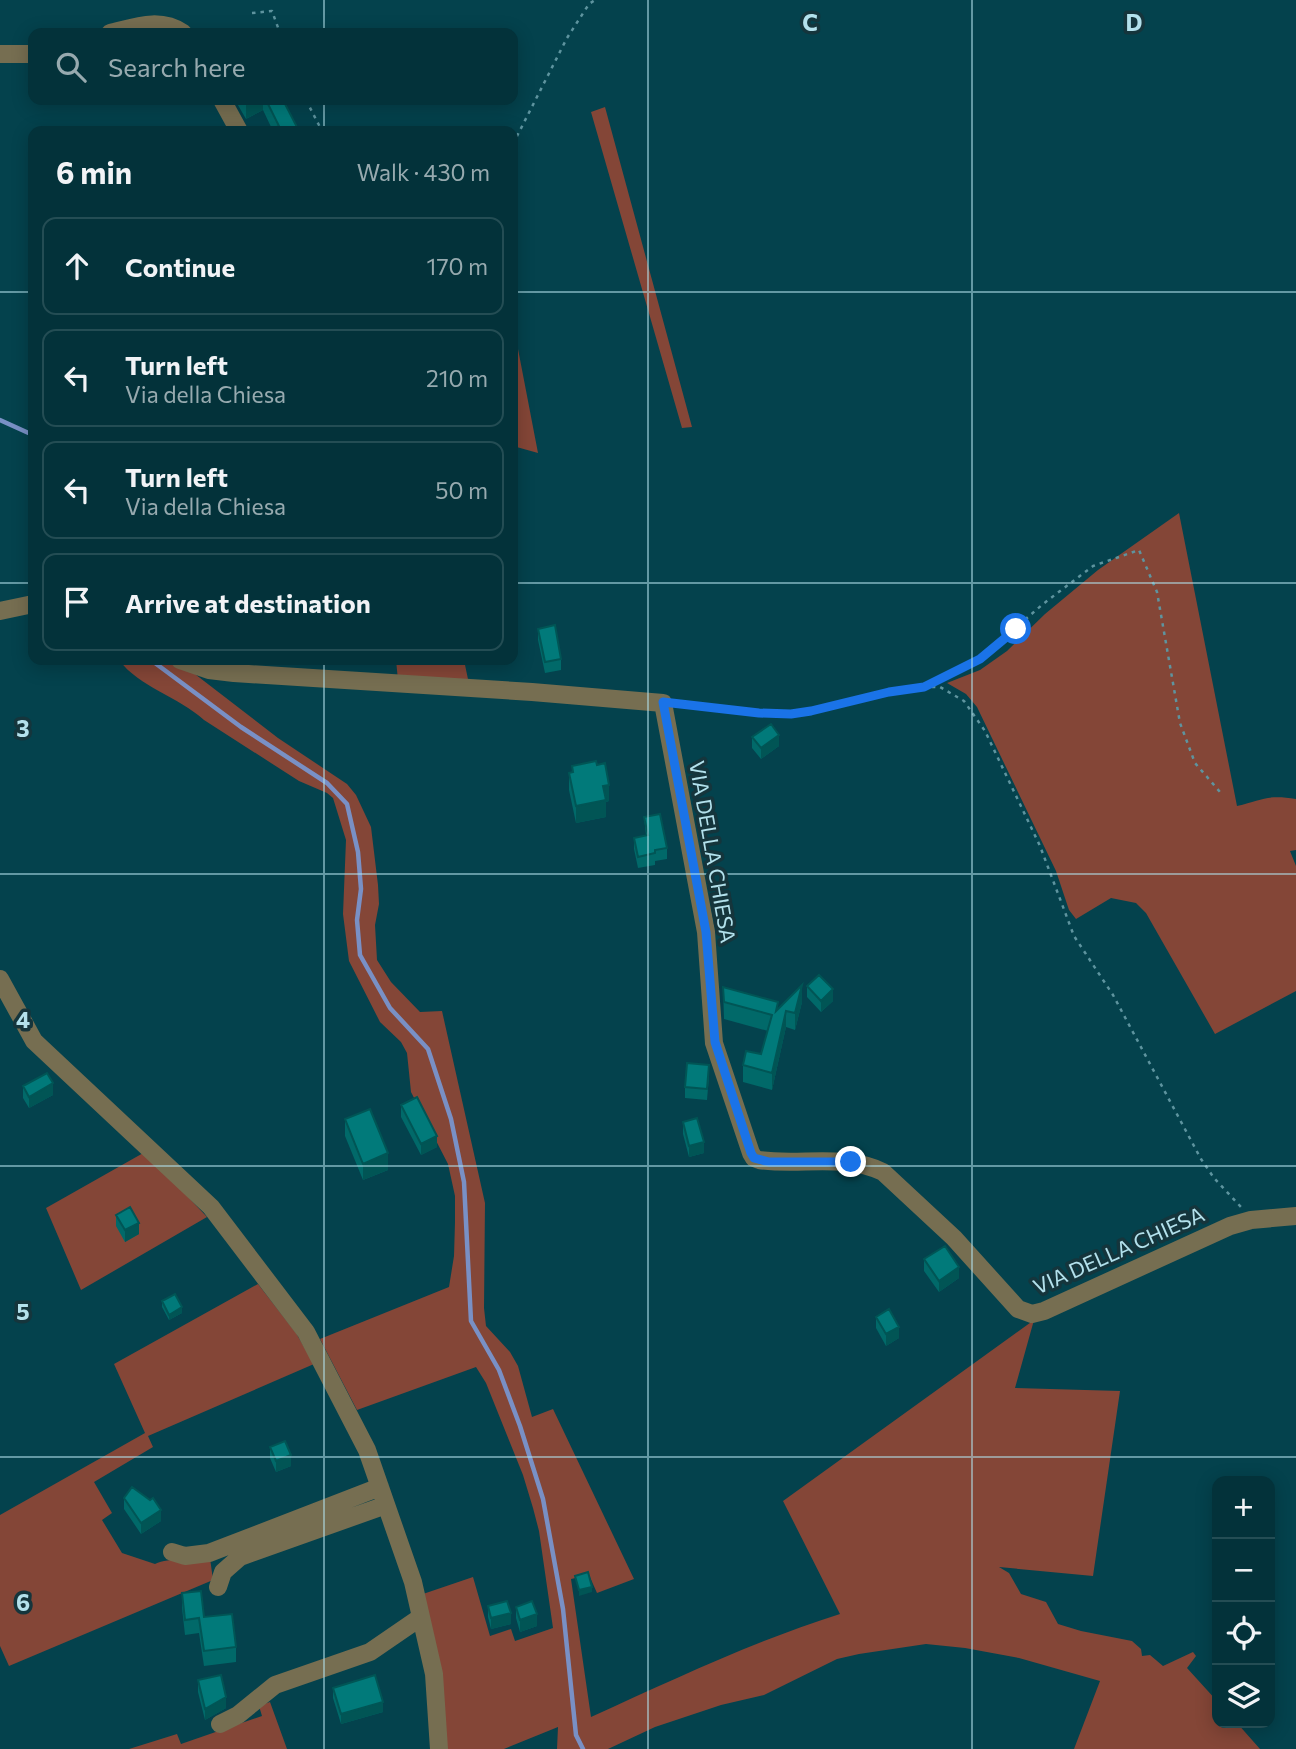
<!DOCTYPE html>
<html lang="en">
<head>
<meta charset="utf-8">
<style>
	body { margin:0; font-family:Commissioner,sans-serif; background:#0d3a42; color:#f1f3f6 }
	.controls { position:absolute; right:21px; bottom:21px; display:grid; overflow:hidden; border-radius:14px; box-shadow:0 4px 18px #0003 }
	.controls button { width:63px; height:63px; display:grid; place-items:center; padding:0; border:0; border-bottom:2px solid #244d54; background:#03323a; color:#f1f3f6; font:35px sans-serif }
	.stop { position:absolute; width:21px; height:21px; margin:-16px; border:5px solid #1a73e8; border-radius:50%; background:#fff }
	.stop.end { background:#1a73e8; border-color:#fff; box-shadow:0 2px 7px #0008 }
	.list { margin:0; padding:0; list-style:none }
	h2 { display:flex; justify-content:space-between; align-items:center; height:91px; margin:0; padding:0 28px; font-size:30px }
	h2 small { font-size:23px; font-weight:400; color:#97aaaf }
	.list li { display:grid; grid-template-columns:46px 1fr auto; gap:21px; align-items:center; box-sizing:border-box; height:98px; margin:0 14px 14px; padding:0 14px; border:2px solid #244d54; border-radius:14px }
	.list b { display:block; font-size:26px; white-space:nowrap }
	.list p { margin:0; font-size:23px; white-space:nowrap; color:#97aaaf }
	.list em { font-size:23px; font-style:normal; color:#97aaaf }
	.icon { flex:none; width:38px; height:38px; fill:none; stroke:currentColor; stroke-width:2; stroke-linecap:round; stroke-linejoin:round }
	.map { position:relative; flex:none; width:1296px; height:1749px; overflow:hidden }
	.search { position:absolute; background:#03323a; box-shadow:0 4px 18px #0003; left:28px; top:28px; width:490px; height:77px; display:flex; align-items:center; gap:18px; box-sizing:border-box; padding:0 24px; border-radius:14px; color:#97aaaf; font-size:26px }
	.panel { position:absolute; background:#03323a; box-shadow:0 4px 18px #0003; left:28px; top:126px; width:490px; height:539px; border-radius:14px }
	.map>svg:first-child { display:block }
</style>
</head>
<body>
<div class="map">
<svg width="1296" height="1749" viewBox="0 0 1296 1749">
	<rect width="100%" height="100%" fill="#04424d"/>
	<!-- green -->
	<path fill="#844637" d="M605 107 692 427 682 428 591 112Z
		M513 323 538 453 513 446Z
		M1179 513 1237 806C1262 800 1268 794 1296 799V850L1290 851 1296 866V991L1215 1034 1146 913 1136 903 1111 898 1076 919 1069 910 1056 871 977 707 966 694 947 683 980 670 1007 651 1045 614 1098 570Z
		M119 660H164L191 671 278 738 347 784 356 795 371 827 378 885 379 904 375 925 377 960 391 982 420 1012 442 1011 485 1203 484 1308 486 1326 510 1352 518 1366 532 1417 553 1409 634 1579 597 1593 589 1575 571 1579 591 1717C673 1680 754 1641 840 1614L783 1501 1034 1320 1015 1388 1120 1391 1093 1576 999 1567 1009 1573 1021 1594 1046 1602 1058 1624 1081 1631 1132 1641 1141 1649 1142 1656 1150 1655 1163 1666 1193 1652 1196 1656 1187 1668 1217 1701V1723H1237L1260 1749H1074L1100 1681 1019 1658 965 1648 926 1644 859 1654 837 1659 764 1695 721 1705 655 1727 608 1749H557L558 1727 504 1749H446C442 1696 439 1645 423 1594L473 1577 490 1636 511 1629 515 1641 553 1628 539 1531 533 1508 523 1475 486 1383 476 1367 357 1410 320 1339 449 1287 454 1256 455 1222V1196L448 1164 411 1092 407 1053 401 1042 380 1022 349 961 343 914 346 840 333 798 327 793 299 781 204 720C179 697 139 687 119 660Z
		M396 660H464L469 684 398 680Z
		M145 1152 207 1217 81 1290 46 1208Z
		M258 1284 296 1333 314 1364 148 1436 153 1447 94 1482 112 1513 102 1520 122 1553 155 1564C170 1557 192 1561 210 1558L213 1580 9 1666 0 1646V1515L145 1433 114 1364Z
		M270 1702 287 1749H129L177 1734 181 1744 262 1716 259 1706Z"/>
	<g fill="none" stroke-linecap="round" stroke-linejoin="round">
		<!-- stream -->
		<path stroke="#7990c5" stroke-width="4.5" d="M0 420 33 435
			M151 660 241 727 327 783 347 804 358 852 361 889 357 920 360 955 390 1008 428 1049 451 1119 464 1182 471 1321 499 1370 520 1426 543 1499 563 1609 576 1735 583 1749"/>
		<!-- path -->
		<path stroke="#5e949f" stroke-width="2.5" stroke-dasharray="3.5 5" stroke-linecap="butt" d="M252 13 272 11 280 33
			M306 100 322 131
			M513 144 567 38 589 4 595 0
			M927 685 980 659 1043 604 1093 566 1139 550 1157 592 1180 723 1195 763 1220 792
			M680 705 738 712 791 714 924 687H940L964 701 985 731 1040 846 1074 936 1113 995 1201 1159 1214 1178 1241 1207"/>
		<!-- minor -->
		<path stroke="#766e51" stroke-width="18" d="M110 33C135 27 160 17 183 33
			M0 54H33
			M222 100 239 131
			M0 611 33 604
			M180 660 209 670 234 673 532 692 663 703 706 932 714 1043 751 1153 754 1158 759 1160C800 1166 844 1153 883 1172L954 1238 1018 1309 1032 1314 1044 1311 1230 1226 1251 1220 1296 1216
			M0 979 34 1041 211 1207 306 1332 367 1450 413 1582 434 1674 439 1749
			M172 1552 185 1556 209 1553 380 1487
			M218 1587 223 1572 240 1557 386 1505
			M220 1724 238 1715 275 1685 370 1652 421 1617"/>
	</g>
	<!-- wall -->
	<path fill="#016969" d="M235 100H283L299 131 272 129 263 110 246 119Z
		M538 629 561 659V670L545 673 538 640Z
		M752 737 779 746 761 759 752 748Z
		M572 766 609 801 606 802V817L576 823 569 790V773H572Z
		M644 817 667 848V859L655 861V865L638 868 634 849V838L646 835Z
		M807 986 833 1001 821 1012 807 997Z
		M723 987 778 1009 802 1002 795 1030 786 1027 772 1090 743 1082V1065L761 1054 768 1031 724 1019Z
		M709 1076 707 1100 685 1098V1087Z
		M23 1086 53 1095 29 1108 23 1098Z
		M401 1105 437 1147 421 1155 401 1117Z
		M345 1119 388 1170 363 1180 345 1136Z
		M683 1122 704 1153 689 1157 683 1134Z
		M116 1215 139 1234 125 1242 116 1226Z
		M924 1259 959 1278 939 1292 924 1271Z
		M162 1301 182 1313 169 1320 162 1307Z
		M876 1317 899 1338 886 1346 876 1328Z
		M270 1447 291 1466 276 1472 270 1458Z
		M124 1498 161 1521 141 1534 124 1509Z
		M182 1593 204 1617 236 1647V1662L204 1666 199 1633 185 1635 182 1608Z
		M488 1606 511 1624 491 1629 488 1617Z
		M516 1607 537 1626 520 1632 516 1618Z
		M198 1680 226 1708 205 1720 198 1692Z
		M333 1688 383 1712 341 1724 333 1698Z"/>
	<!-- shaded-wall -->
	<path fill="#015555" d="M251 100H263V110L246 119V102Z
		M779 735V746L761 759V748Z
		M609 785V801L606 802V817L576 823V806L603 786Z
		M802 985V1002L795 1030V1013Z
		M833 989V1001L821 1012V1001Z
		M786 1011V1027L772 1090V1073Z
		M53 1083V1095L29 1108V1097Z
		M437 1136V1147L421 1155V1144Z
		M704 1142V1153L689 1157V1146Z
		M388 1153V1170L363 1180V1164Z
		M139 1223V1234L125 1242V1230Z
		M959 1267V1278L939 1292V1281Z
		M182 1307V1313L169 1320V1315Z
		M899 1327V1338L886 1346V1334Z
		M291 1455V1466L276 1472V1461Z
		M161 1510V1521L141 1534V1523Z
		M592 1587V1592L579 1596V1590Z
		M511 1613V1624L491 1629V1618Z
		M537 1614V1626L520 1632V1620Z
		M226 1697V1708L205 1720V1709Z
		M383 1702V1712L341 1724V1714Z"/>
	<!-- building -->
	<path fill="#017a7a" stroke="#015555" stroke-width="2" d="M266 100H283L299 131H268L279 126Z
		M555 625 561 659 545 662 538 629Z
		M771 724 779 735 761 748 752 737Z
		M596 761 597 765 605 763 609 785 603 786 606 800 576 806 569 773 573 772 572 766Z
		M660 814 667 848 655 850V853L638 857 634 838 648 835 644 817Z
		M819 975 833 989 821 1001 807 986Z
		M802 985 795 1013 786 1011 772 1073 743 1065 746 1051 761 1054 772 1015 724 1002 723 987 778 1002 776 1011Z
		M687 1063 709 1065 707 1089 685 1087Z
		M47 1073 53 1083 29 1097 23 1086Z
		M417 1097 437 1136 421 1144 401 1105Z
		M370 1109 388 1153 363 1164 345 1119Z
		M697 1118 704 1142 689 1146 683 1122Z
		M130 1207 139 1223 125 1230 116 1215Z
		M945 1246 959 1267 939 1281 924 1259Z
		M175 1294 182 1307 169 1315 162 1301Z
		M889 1309 899 1327 886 1334 876 1317Z
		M285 1441 291 1455 276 1461 270 1447Z
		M132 1487 150 1500 153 1498 161 1510 141 1523 124 1498Z
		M588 1572 592 1587 579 1590 575 1576Z
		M201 1591 204 1617 232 1614 236 1647 204 1651 199 1618 185 1620 182 1593Z
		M507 1601 511 1613 491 1618 488 1606Z
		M532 1601 537 1614 520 1620 516 1607Z
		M221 1675 226 1697 205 1709 198 1680Z
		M375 1675 383 1702 341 1714 333 1688Z"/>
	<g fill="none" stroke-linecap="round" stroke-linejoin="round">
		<!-- route -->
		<path stroke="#1a73e8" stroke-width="9" d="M851 1162H769L754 1158 751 1153 715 1042 706 932 663 702 759 713 791 714 811 711 889 692 924 687 980 659 1016 629"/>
	</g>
	<!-- grid -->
	<path fill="none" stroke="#b3e1ec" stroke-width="2" stroke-opacity="0.55" d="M324 0V33M648 0V1749M972 0V1749M324 100V131M0 292H33M513 292H1296M0 583H33M513 583H1296M324 660V1749M0 874H1296M0 1166H1296M0 1457H1296"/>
	<g text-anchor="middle" stroke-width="7" stroke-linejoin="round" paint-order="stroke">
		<!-- street labels -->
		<g font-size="21" fill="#b3e1ec" stroke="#15353c">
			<text transform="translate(712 852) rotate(80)" y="7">VIA DELLA CHIESA</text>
			<text transform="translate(1119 1251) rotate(-24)" y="7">VIA DELLA CHIESA</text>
		</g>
	</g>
	<g font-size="23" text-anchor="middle" font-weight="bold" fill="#b3e1ec" stroke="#15353c" stroke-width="7" stroke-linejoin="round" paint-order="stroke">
		<text x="810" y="31">C</text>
		<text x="1134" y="31">D</text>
		<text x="23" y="737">3</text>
		<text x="23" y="1028">4</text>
		<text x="23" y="1320">5</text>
		<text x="23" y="1611">6</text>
	</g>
</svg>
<div class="controls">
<button>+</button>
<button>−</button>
<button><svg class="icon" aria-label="locate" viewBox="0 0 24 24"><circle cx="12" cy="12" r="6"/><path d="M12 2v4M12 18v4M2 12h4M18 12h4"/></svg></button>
<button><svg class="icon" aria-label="layers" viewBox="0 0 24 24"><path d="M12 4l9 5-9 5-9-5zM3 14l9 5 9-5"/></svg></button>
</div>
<div class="stop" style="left:1016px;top:629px"></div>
<div class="stop end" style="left:851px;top:1162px"></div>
<div class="search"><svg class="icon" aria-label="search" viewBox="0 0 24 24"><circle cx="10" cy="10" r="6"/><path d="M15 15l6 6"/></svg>Search here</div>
<section class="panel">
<h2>6 min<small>Walk · 430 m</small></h2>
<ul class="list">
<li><svg class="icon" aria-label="ahead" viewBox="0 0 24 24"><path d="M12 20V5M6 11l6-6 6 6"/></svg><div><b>Continue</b></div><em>170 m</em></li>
<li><svg class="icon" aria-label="left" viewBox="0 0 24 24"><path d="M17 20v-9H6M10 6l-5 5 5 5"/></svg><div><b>Turn left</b><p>Via della Chiesa</p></div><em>210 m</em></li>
<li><svg class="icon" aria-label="left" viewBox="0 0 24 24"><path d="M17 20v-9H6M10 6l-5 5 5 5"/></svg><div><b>Turn left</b><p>Via della Chiesa</p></div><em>50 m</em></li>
<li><svg class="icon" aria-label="arrive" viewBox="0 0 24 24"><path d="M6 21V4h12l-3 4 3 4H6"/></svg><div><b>Arrive at destination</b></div></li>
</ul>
</section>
</div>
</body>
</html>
